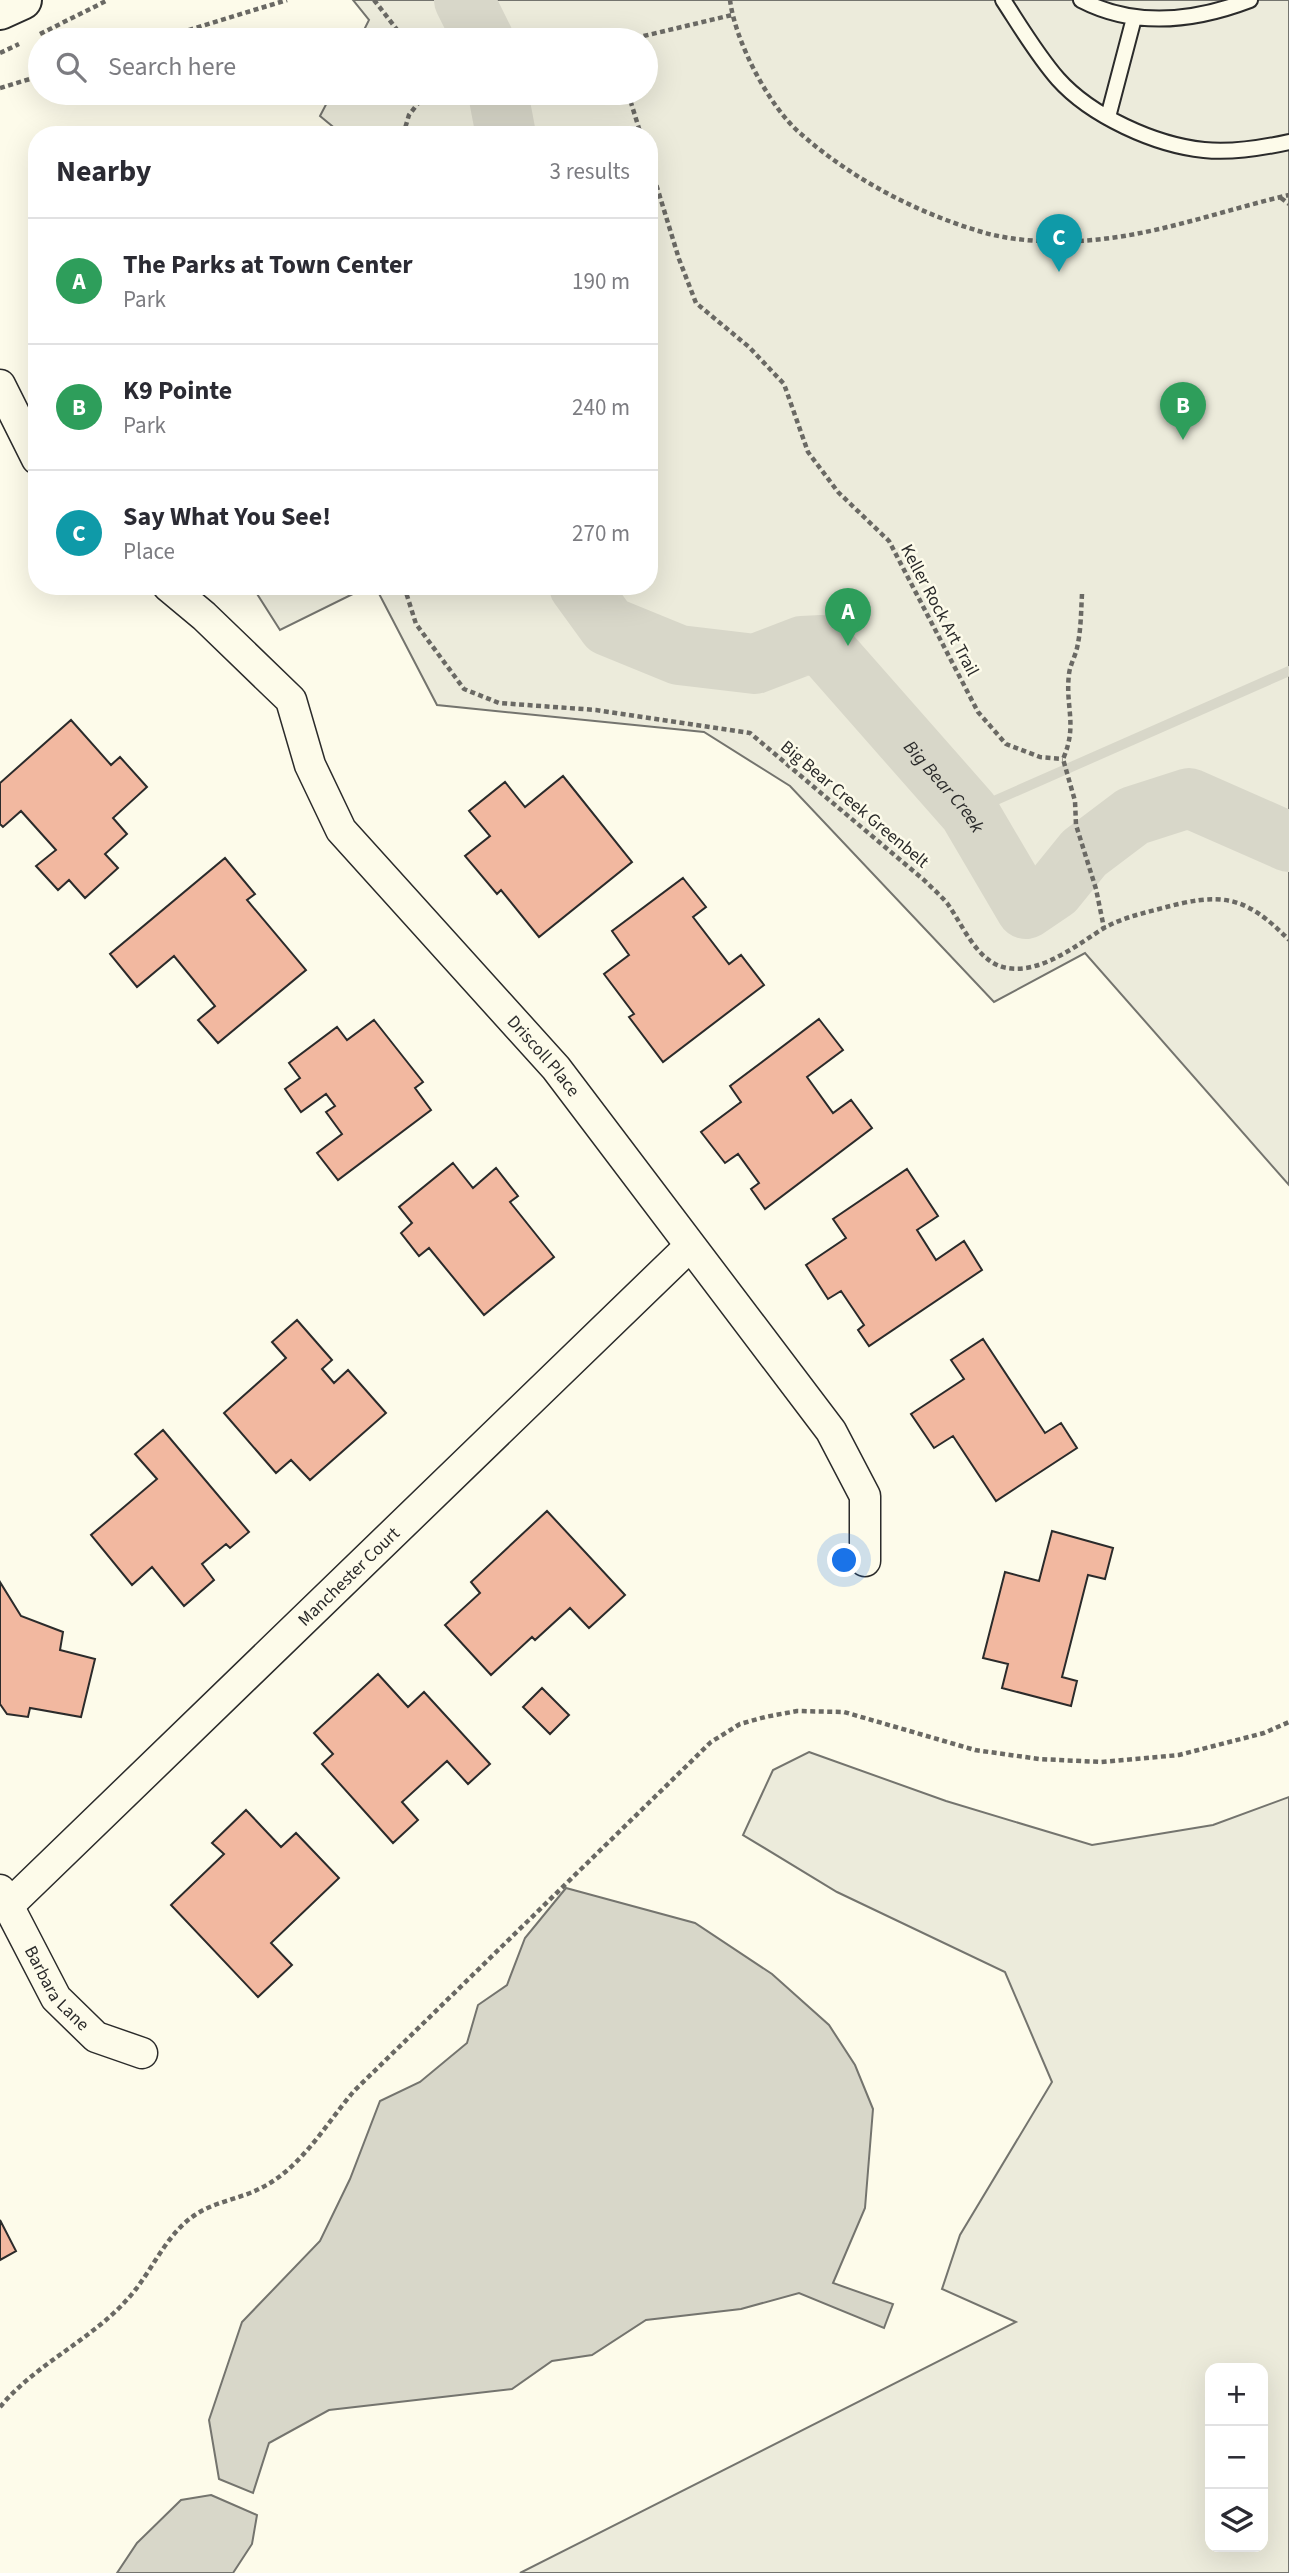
<!DOCTYPE html>
<html lang="en">
<head>
<meta charset="utf-8">
<style>
	body { margin:0; font-family:"Source Sans 3",sans-serif; background:#f7f7f7; color:#2b2b33 }
	.controls { position:absolute; right:21px; bottom:21px; display:grid; overflow:hidden; border-radius:14px; box-shadow:0 7px 28px #0002 }
	.controls button { width:63px; height:63px; display:grid; place-items:center; padding:0; border:0; border-bottom:2px solid #e1e1e2; background:#fff; color:#2b2b33; font:35px sans-serif }
	.you { position:absolute; left:845px; top:1561px; width:24px; height:24px; margin:-18px; border:5px solid #fff; border-radius:50%; background:#1a73e8; box-shadow:0 0 0 10px #1a73e833 }
	.badge { display:grid; place-items:center; width:46px; height:46px; border-radius:50%; background:#c62828; color:#fff; font-size:23px; font-weight:700 }
	.pin { position:absolute; translate:-50% -58px; filter:drop-shadow(0 2px 4px #0008) }
	.pin::after { content:''; position:absolute; top:37px; width:24px; height:21px; background:inherit; clip-path:polygon(0 0,100% 0,50% 100%) }
	.list { margin:0; padding:0; list-style:none }
	h2 { display:flex; justify-content:space-between; align-items:center; height:91px; margin:0; padding:0 28px; font-size:30px }
	h2 small { font-size:23px; font-weight:400; color:#7c7c81 }
	.list li { display:grid; grid-template-columns:46px 1fr auto; gap:21px; align-items:center; box-sizing:border-box; height:126px; padding:0 28px; border-top:2px solid #e1e1e2 }
	.list b { display:block; font-size:26px; white-space:nowrap }
	.list p { margin:0; font-size:23px; white-space:nowrap; color:#7c7c81 }
	.list em { font-size:23px; font-style:normal; color:#7c7c81 }
	.icon { flex:none; width:38px; height:38px; fill:none; stroke:currentColor; stroke-width:2; stroke-linecap:round; stroke-linejoin:round }
	.map { position:relative; flex:none; width:1289px; height:2573px; overflow:hidden }
	.search { position:absolute; background:#fff; box-shadow:0 7px 28px #0002; left:28px; top:28px; width:630px; height:77px; display:flex; align-items:center; gap:18px; box-sizing:border-box; padding:0 24px; border-radius:38px; color:#7c7c81; font-size:26px }
	.panel { position:absolute; background:#fff; box-shadow:0 7px 28px #0002; left:28px; top:126px; width:630px; height:469px; border-radius:28px }
	.map>svg:first-child { display:block }
</style>
</head>
<body>
<div class="map">
<svg width="1289" height="2573" viewBox="0 0 1289 2573">
	<rect width="100%" height="100%" fill="#fdfbea"/>
	<!-- green -->
	<path fill="#ecebdb" stroke="#74746e" stroke-width="2" fill-rule="evenodd" d="M353 0H1289V1185L1085 953 994 1002 790 786 704 732 437 705 375 586H649V135H343L320 116 332 93H646V40H359L369 20Z
		M252 586H369L280 630Z
		M809 1752 946 1801 1092 1845 1213 1825 1289 1797V2573H520L1016 2322 942 2289 960 2235 1052 2082 1005 1972 837 1892 743 1835 773 1770ZM1210 2368H1263V2547H1210Z"/>
	<!-- water -->
	<path fill="#d8d7c9" stroke="#74746e" stroke-width="2" d="M566 1888 695 1923 772 1974 829 2025 855 2065 873 2109 865 2208 833 2283 893 2304 884 2328 799 2293 741 2309 646 2320 592 2355 552 2361 512 2389 329 2410 269 2443 253 2493 219 2479 209 2420 242 2322 320 2241 350 2179 380 2101 420 2082 467 2043 478 2005 507 1985 525 1938Z
		M211 2495 257 2515 252 2544 233 2573H117L137 2543 181 2500Z"/>
	<g fill="none" stroke-linecap="round" stroke-linejoin="round">
		<!-- stream -->
		<path stroke="#d8d7c9" stroke-width="10" d="M969 812 1289 671"/>
		<!-- river -->
		<g stroke="#d8d7c9" stroke-width="60">
			<path d="M464 0 484 40"/>
			<path d="M498 93 506 135"/>
			<path id="s1" d="M579 586 608 626 679 655 755 664 802 646 822 645 969 812 1026 909 1054 890 1084 853 1133 816 1189 798 1289 842"/>
		</g>
	</g>
	<!-- building -->
	<path fill="#f2b8a0" stroke="#2b2b2b" stroke-width="2" d="M71 720 111 765 120 757 147 787 113 818 127 834 105 854 118 868 85 898 69 880 58 890 36 866 56 850 21 811 3 827 0 824V783Z
		M563 776 632 862 539 937 501 890 497 894 465 856 490 836 469 811 505 782 525 807Z
		M225 858 255 894 247 900 306 970 218 1043 198 1020 215 1006 174 956 137 987 110 954Z
		M683 878 706 907 693 917 729 964 741 955 764 985 663 1062 629 1017 634 1014 604 974 629 955 612 931Z
		M819 1019 843 1050 807 1077 833 1113 851 1100 872 1128 765 1209 751 1189 759 1183 738 1154 725 1163 701 1132 741 1102 730 1086Z
		M374 1020 423 1082 415 1088 431 1110 338 1180 317 1153 342 1134 326 1112 335 1106 326 1094 301 1112 285 1089 300 1078 289 1063 337 1027 347 1040Z
		M453 1163 473 1188 496 1168 518 1196 510 1202 554 1257 484 1315 429 1248 419 1256 401 1233 412 1223 399 1207Z
		M907 1169 938 1216 917 1230 936 1260 964 1241 982 1270 869 1346 858 1330 864 1325 841 1291 828 1299 806 1265 846 1238 833 1219Z
		M297 1320 332 1360 322 1369 334 1383 348 1370 386 1413 310 1480 291 1460 276 1473 224 1413 286 1358 272 1342Z
		M983 1339 1045 1433 1061 1423 1077 1448 996 1501 953 1436 934 1448 911 1414 964 1379 951 1360Z
		M163 1430 249 1532 230 1548 226 1544 202 1564 214 1580 184 1606 152 1567 132 1585 91 1535 157 1479 135 1454Z
		M547 1511 625 1595 589 1628 570 1608 535 1640 532 1637 491 1675 445 1625 480 1593 471 1582Z
		M1052 1531 1113 1548 1105 1579 1088 1575 1062 1677 1077 1681 1071 1706 1002 1688 1008 1664 983 1658 1005 1572 1039 1581Z
		M0 1582 21 1616 63 1632 60 1650 95 1659 81 1717 30 1708 28 1717 7 1714 0 1704Z
		M378 1674 408 1707 424 1692 490 1764 468 1784 447 1761 402 1802 418 1820 393 1843 322 1764 333 1754 314 1733Z
		M542 1688 569 1715 550 1734 523 1707Z
		M246 1810 281 1847 296 1833 339 1878 271 1943 292 1965 258 1997 171 1905 224 1854 212 1843Z
		M0 2220 16 2251 0 2260Z"/>
	<g fill="none" stroke-linecap="round" stroke-linejoin="round">
		<defs>
			<path id="lane" d="M1003 0C1020 26 1037 55 1058 79 1091 116 1155 145 1204 150 1232 153 1262 148 1289 142
				M1081 0C1135 28 1195 21 1250 0
				M1108 117 1134 18"/>
			<g id="street">
				<path d="M0 385 37 459"/>
				<path id="s2" d="M168 586 204 616 291 700 310 765 341 830 556 1068 831 1431 865 1496V1561"/>
				<path id="s3" d="M0 1890 56 1998 96 2037 142 2053"/>
				<path id="s4" d="M8 1906 690 1246"/>
			</g>
			<path id="secondary" d="M0 10 22 0"/>
		</defs>
		<!-- lane casing -->
		<use href="#lane" stroke="#2b2b2b" stroke-width="18"/>
		<!-- street casing -->
		<use href="#street" stroke="#2b2b2b" stroke-width="33"/>
		<!-- secondary casing -->
		<use href="#secondary" stroke="#2b2b2b" stroke-width="42"/>
		<!-- path -->
		<path stroke="#6a6964" stroke-width="4.5" stroke-dasharray="5 3.5" stroke-linecap="butt" d="M374 0 405 40
			M730 0C735 41 769 107 801 134 852 179 917 213 982 232 1016 242 1057 243 1093 240 1160 234 1224 210 1289 195
			M40 34 108 0
			M156 40 287 0
			M627 40 732 15
			M0 53 19 44
			M0 88 40 76
			M628 93 641 135
			M403 135 409 115 426 93
			M649 161 679 259 696 303 749 347 784 384 808 452 838 492 889 541 978 712 1006 744 1040 757 1063 759
			M1281 198 1289 204
			M404 586 416 624 464 689 499 703 596 710 750 733 924 880C932 888 940 895 947 903 963 925 977 963 1007 968 1041 974 1077 945 1104 928 1122 918 1140 914 1159 909 1220 892 1244 894 1289 940
			M1082 594C1081 612 1081 631 1077 648 1075 657 1070 665 1069 674 1065 707 1078 725 1063 759L1075 801 1076 825 1096 889 1104 928
			M0 2407C39 2360 98 2338 136 2289 155 2264 169 2232 195 2215 214 2202 239 2199 259 2189 300 2170 326 2124 354 2091L711 1742 740 1724 765 1717 797 1711 844 1712 975 1750 1039 1759 1101 1762 1179 1755 1264 1733 1289 1722"/>
		<!-- lane -->
		<use href="#lane" stroke="#fdfbea" stroke-width="14"/>
		<!-- street -->
		<use href="#street" stroke="#fdfbea" stroke-width="30"/>
		<!-- secondary -->
		<use href="#secondary" stroke="#fdfbea" stroke-width="38"/>
	</g>
	<g text-anchor="middle" stroke-width="5" stroke-linejoin="round" paint-order="stroke">
		<!-- street labels -->
		<g font-size="18" fill="#2b2b2b" stroke="#fdfbea">
			<text transform="translate(940 610) rotate(62)" y="6">Keller Rock Art Trail</text>
			<text transform="translate(855 804) rotate(40)" y="6">Big Bear Creek Greenbelt</text>
			<text dy="6" stroke="none"><textPath href="#s2" startOffset="611">Driscoll Place</textPath></text>
			<text dy="6" stroke="none"><textPath href="#s4" startOffset="474">Manchester Court</textPath></text>
			<text dy="6" stroke="none"><textPath href="#s3" startOffset="114">Barbara Lane</textPath></text>
		</g>
		<!-- water labels -->
		<g font-size="19" font-style="italic" fill="#2b2b2b" stroke="#fdfbea">
			<text dy="7" stroke="none"><textPath href="#s1" startOffset="460">Big Bear Creek</textPath></text>
		</g>
	</g>
</svg>
<div class="controls">
<button>+</button>
<button>−</button>
<button><svg class="icon" aria-label="layers" viewBox="0 0 24 24"><path d="M12 4l9 5-9 5-9-5zM3 14l9 5 9-5"/></svg></button>
</div>
<div class="you"></div>
<div class="pin badge" style="left:848px;top:646px;background:#2e9e5b">A</div>
<div class="pin badge" style="left:1183px;top:440px;background:#2e9e5b">B</div>
<div class="pin badge" style="left:1059px;top:272px;background:#0f9aa8">C</div>
<div class="search"><svg class="icon" aria-label="search" viewBox="0 0 24 24"><circle cx="10" cy="10" r="6"/><path d="M15 15l6 6"/></svg>Search here</div>
<section class="panel">
<h2>Nearby<small>3 results</small></h2>
<ul class="list">
<li><span class="badge" style="background:#2e9e5b">A</span><div><b>The Parks at Town Center</b><p>Park</p></div><em>190 m</em></li>
<li><span class="badge" style="background:#2e9e5b">B</span><div><b>K9 Pointe</b><p>Park</p></div><em>240 m</em></li>
<li><span class="badge" style="background:#0f9aa8">C</span><div><b>Say What You See!</b><p>Place</p></div><em>270 m</em></li>
</ul>
</section>
</div>
</body>
</html>
